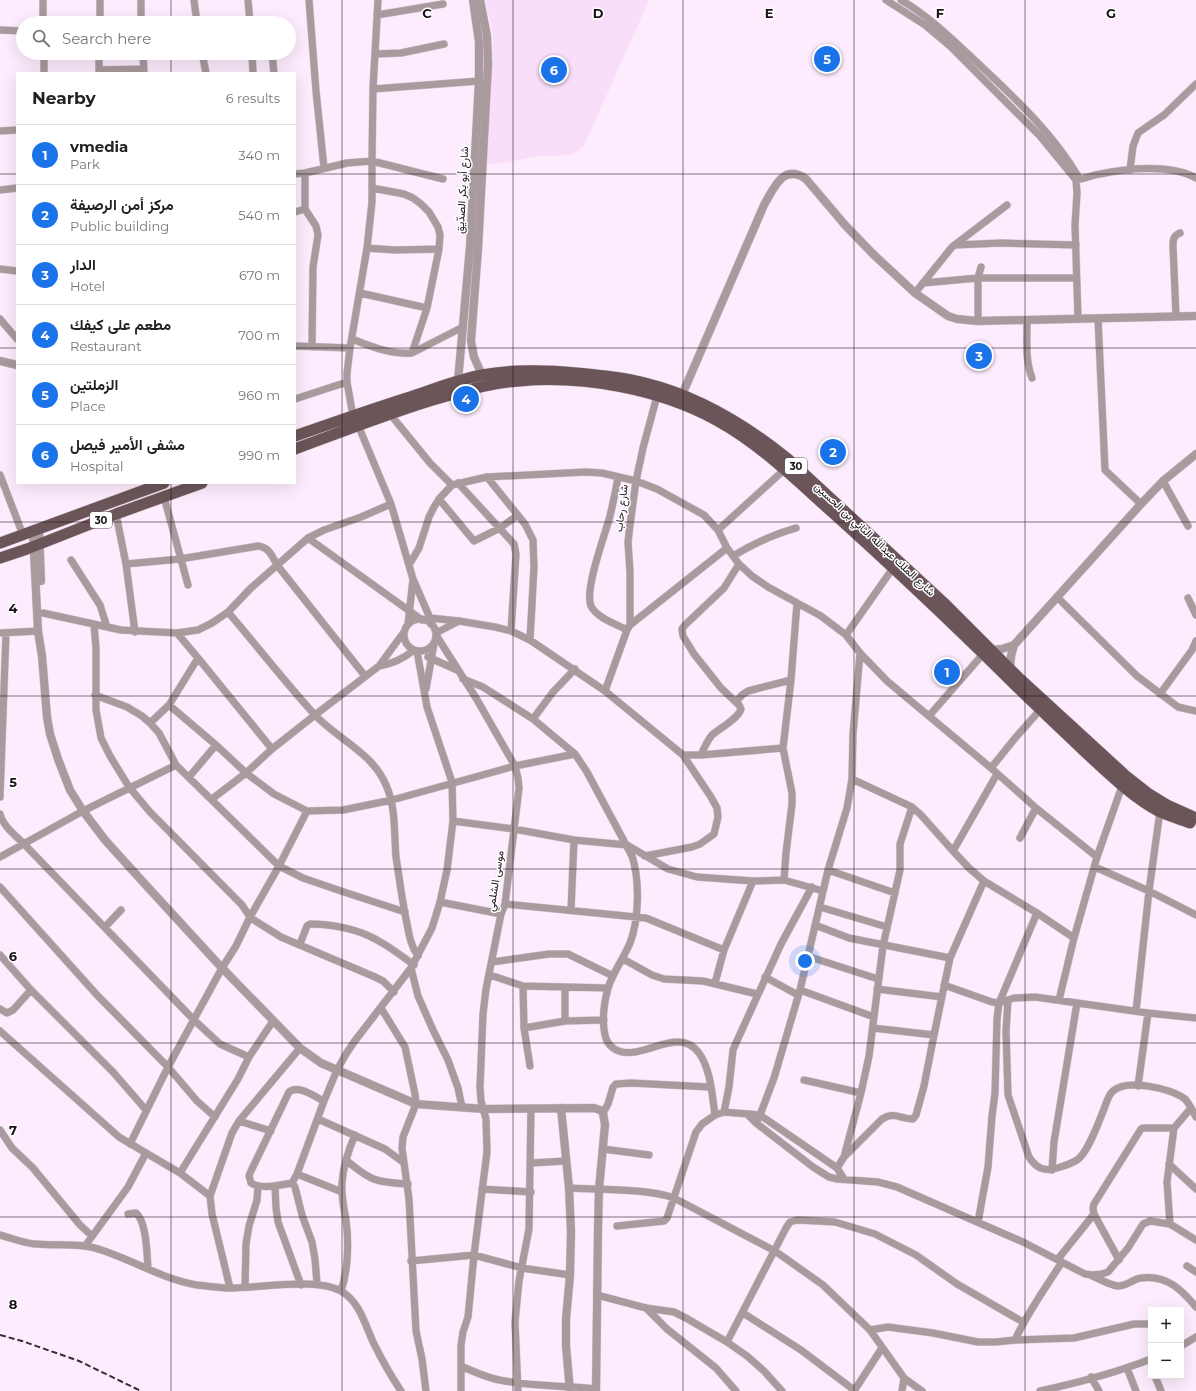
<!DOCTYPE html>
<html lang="en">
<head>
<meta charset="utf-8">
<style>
	body { margin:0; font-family:Montserrat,Vazirmatn,sans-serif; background:#f6f6f6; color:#222 }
	.controls { position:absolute; right:12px; bottom:12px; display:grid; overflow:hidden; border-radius:0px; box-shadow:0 4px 16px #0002 }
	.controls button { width:36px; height:36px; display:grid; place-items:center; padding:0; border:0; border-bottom:1px solid #e0e0e0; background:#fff; color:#222; font:20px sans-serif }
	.you { position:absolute; left:805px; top:961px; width:14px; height:14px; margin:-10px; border:3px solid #fff; border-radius:50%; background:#1a73e8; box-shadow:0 0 0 6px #1a73e833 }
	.badge { display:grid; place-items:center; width:26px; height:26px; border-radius:50%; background:#1a73e8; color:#fff; font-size:13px; font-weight:700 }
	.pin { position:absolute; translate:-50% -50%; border:2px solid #fff; box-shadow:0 1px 4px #0006 }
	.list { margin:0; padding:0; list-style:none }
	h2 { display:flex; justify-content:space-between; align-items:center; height:52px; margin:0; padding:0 16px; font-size:17px }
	h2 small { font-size:13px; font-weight:400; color:#767676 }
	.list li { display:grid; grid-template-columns:26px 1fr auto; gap:12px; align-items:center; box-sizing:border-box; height:60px; padding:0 16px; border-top:1px solid #e0e0e0 }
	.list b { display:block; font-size:15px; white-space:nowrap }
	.list p { margin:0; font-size:13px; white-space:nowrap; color:#767676 }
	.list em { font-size:13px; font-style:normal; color:#767676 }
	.icon { flex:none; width:22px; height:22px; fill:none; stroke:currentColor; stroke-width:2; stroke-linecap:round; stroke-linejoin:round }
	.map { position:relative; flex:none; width:1196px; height:1391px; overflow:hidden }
	.search { position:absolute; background:#fff; box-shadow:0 4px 16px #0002; left:16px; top:16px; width:280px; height:44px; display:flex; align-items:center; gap:10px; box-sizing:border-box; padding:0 14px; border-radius:22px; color:#767676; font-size:15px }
	.panel { position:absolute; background:#fff; box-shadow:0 4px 16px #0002; left:16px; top:72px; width:280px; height:412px; border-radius:0px }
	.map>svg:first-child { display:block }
</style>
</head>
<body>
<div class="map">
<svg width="1196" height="1391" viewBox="0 0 1196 1391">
	<rect width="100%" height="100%" fill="#fdecfd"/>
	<!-- built -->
	<path fill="#f8def9" d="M485 0H649L584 146 572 155 536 156 510 162 486 164 493 34Z"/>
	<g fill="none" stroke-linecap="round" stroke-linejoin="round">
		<defs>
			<path id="minor" d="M100 0V23
				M141 0V23
				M194 0 197 23
				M248 0 250 23
				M309 0 316 91 324 168
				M886 0 925 25 950 46 1040 136 1076 180 1077 193 1075 225 1078 318
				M901 0C932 18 957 44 983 68 1018 101 1055 136 1079 178
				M377 15 443 4
				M43 23V0
				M0 30 23 31
				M44 53V73
				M143 53 144 73
				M202 53 206 73
				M252 53 253 73
				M272 53 274 73
				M375 54 401 53 444 44
				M99 70 143 69
				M99 73V53
				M373 89 479 81
				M0 131 17 130
				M1130 170 1133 146 1138 133 1145 128 1164 115 1196 84
				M295 174 305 173 347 163 372 161 443 179
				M1076 180C1084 179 1092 175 1100 174 1128 168 1171 164 1196 178
				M372 188 404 194 413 198 421 204 429 212 438 227 440 235 439 249 427 308 412 353
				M0 190 17 188
				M305 209 316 226 318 235 313 267 312 347
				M295 212 305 209V173
				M955 245 1001 243 1076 245
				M367 248 395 250 439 249
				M0 269 17 271
				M923 283 978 278H1076
				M360 293 427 308
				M915 293 952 247 1007 205
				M1176 316 1173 246C1173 240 1173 236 1180 233
				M1098 318 1105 470 1141 504
				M0 319 17 339
				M1027 320C1027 340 1025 360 1032 378
				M978 321V278L981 267
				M352 339C370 346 391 355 412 353L463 327
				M295 346 350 348
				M295 399 347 382
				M390 414 430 463 452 485
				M353 416 347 382V373L350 348 367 248 372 202V161L373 89 378 0
				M358 425 391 504 413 579 430 618 431 624
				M0 475 23 535
				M487 477 525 524 533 540 534 567 530 640
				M618 477C616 490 613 503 610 516 605 535 584 590 591 606 597 618 616 624 627 630
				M1163 481 1188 526
				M458 483 514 544 516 554 511 631
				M164 497 188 585
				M439 499 474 541 500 528 518 515
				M116 514 126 564 135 632
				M718 530 784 470
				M308 538 422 620
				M733 556C753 544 774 534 796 528
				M71 560 100 605 107 627
				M126 564 180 559 258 546C269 547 272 556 277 565L365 676
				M409 565 419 548 429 517 434 507 439 499 452 485 487 477 586 472 602 473 636 481 657 489 704 515 718 530 727 548 739 564 752 576 768 587 821 616 846 635 860 653 887 681 991 768 1036 808 1097 857
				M1058 598 1137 676 1178 707 1196 711
				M1188 598 1196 615
				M228 612C257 646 284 681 314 714 337 739 372 752 386 785 396 807 394 833 396 857 399 877 402 899 406 919 409 933 410 945 418 956
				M43 613 121 630 177 633 198 630 212 623 228 612 251 588 308 538 324 530 361 517 391 504
				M404 635a16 16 0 1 1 32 0a16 16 0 1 1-32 0Z
				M425 620 430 618 459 621 495 627 511 631 530 640 605 691 683 755 711 797 717 808 718 817 714 834 700 844 692 847 645 856
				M408 624 413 579
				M94 625 96 648V710L101 738 110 756 129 787 150 812 242 905 250 917 257 922 281 937 375 977 383 981 394 992
				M630 625V572L628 542 630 525 636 481 643 448 657 396
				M404 632 379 666C393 664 403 659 414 650
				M0 633 38 631
				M436 633 459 621
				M436 635 476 698 515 766 518 778 519 788 505 904 501 914 486 989 483 1014 480 1087 481 1101 486 1119 487 1152 474 1255 468 1317 463 1332 461 1345V1391
				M846 635 893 568
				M428 657 457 670
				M198 658 272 749
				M463 679 483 687 533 719 575 754 587 772 632 856C640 880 639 920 630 943 625 955 618 965 613 976 605 991 601 1018 605 1035 606 1040 609 1045 613 1048 638 1066 677 1023 699 1053 711 1070 712 1095 715 1115
				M426 689 434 644
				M605 691 627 630 630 625 727 548
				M1160 694 1192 650 1196 641
				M95 695 127 707 142 716 150 723 159 733 176 765 279 866 303 878 341 891 405 912
				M736 702 742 695 748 691 791 680
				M169 705 216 745 246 773 274 794 307 811 343 810 392 800 515 766 575 754
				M929 716 983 654
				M533 719 553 692 575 669
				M150 723 169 705 198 658 177 633
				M683 755H701L783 748
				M701 755C704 748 707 741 712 735 720 728 738 719 741 709L739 705 721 688 694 654 683 636 682 629 685 625 724 588 739 564
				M991 768 1016 737 1040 710
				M189 777 216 745
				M852 779 912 807 921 815 953 851 969 868 984 881 1037 913 1074 938
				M0 797 6 633
				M212 799 246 773 272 749 315 715 379 666
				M0 814C3 826 15 835 24 844L194 1020 220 1044 249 1057
				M453 821 514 829 574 840 627 845 668 869 697 877 753 881 784 880 823 891
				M1020 838 1036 808
				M953 851 997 774
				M0 857 83 811 176 765
				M1095 867 1149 891 1196 915
				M828 870 895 893
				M784 880 786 853 792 804V793L783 748 791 680 797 603
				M0 887 97 995 168 1067 197 1101 215 1117
				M440 902 501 914
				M505 904 646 918 724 950
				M820 907 887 927
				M571 910 574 840
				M815 925 849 938 950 958
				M105 927 121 910
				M300 944 307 926 310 924C332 924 358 929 377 940 390 947 402 956 414 965
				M0 955 31 990 113 1072 146 1110
				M807 956 878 979
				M623 959 652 975 664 979 703 981 757 994
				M492 962 549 954H568L613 976
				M411 968 418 996 433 1030 448 1060 458 1088 462 1107
				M490 975 523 986 608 988
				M765 977 798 995
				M715 983 724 950 753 881
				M944 985 992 1002 999 1003 1037 913
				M523 986 524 1028 530 1066
				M565 988V1021
				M877 989 942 997
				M800 990 874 1017
				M1008 1000 1006 1031 1008 1095 1029 1157C1036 1168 1044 1172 1057 1168 1064 1166 1071 1164 1077 1160 1088 1153 1099 1121 1104 1109 1106 1104 1108 1096 1112 1092 1125 1078 1171 1088 1185 1099 1189 1103 1193 1112 1196 1117
				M1059 1000 1074 938 1097 857 1122 786
				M381 1008 405 1047 415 1094 416 1104 403 1137 402 1148 409 1199 416 1331 422 1359 426 1391
				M0 1009 7 1013 13 1010 31 990
				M1136 1011 1149 891 1160 811
				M524 1028 565 1021 604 1020
				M873 1028 934 1035
				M0 1031 119 1137 180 1173 210 1196
				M804 1080 861 1093
				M1138 1086 1148 1013
				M324 1101C315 1097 298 1084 289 1092L250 1173 249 1176 251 1183C262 1190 280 1185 292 1183L297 1174 324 1101 337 1070 346 1054 354 1042 411 968 432 928 440 902 447 870 453 821 452 782 427 707 417 651
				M724 1112 729 1087 733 1050 736 1043 781 944 812 887
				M603 1113 608 1104 613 1087 616 1084 631 1083 710 1087
				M748 1115 756 1123 813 1167 829 1177 837 1179 878 1182 897 1187 1023 1242 1085 1274 1092 1275 1102 1274 1108 1272 1128 1248 1143 1224 1150 1221 1170 1224 1196 1240
				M318 1119 385 1149 403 1162
				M239 1121 271 1131
				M756 1123 760 1115 774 1078 800 990 828 870 847 808 852 779 853 734 860 653
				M0 1130 12 1148 33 1168 80 1225 91 1235
				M130 1144 168 1067 222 968 236 946 250 917 279 866 307 811
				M603 1149 649 1155
				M844 1157 882 1119C895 1111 900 1119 913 1119L916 1115 924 1086 934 1035 950 958 984 881
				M346 1160C371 1181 375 1182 408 1184
				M531 1163 566 1161
				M1169 1164 1196 1189
				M837 1168 844 1157 861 1093 869 1056 883 946 900 870V844L912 807
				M1052 1170 1054 1142 1077 1003
				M180 1173 238 1079 249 1057 273 1021
				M297 1174 342 1192
				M292 1183 295 1187 302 1215 312 1242 315 1259 317 1284
				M275 1186 276 1208 278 1222 301 1285
				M569 1188C600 1190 645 1188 674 1198L775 1251 823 1285 870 1330 904 1378 922 1391
				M482 1189 531 1192
				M128 1214 136 1213C147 1222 147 1256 148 1269
				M978 1222 988 1167 992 1116 995 1093 997 1019 999 1003 1014 998 1035 997 1148 1013 1196 1018
				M1170 1224 1167 1182 1174 1128 1191 1108
				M617 1226 664 1221 667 1218 696 1132 702 1124 715 1115 724 1112 760 1115 837 1168 844 1179
				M0 1235C11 1238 23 1243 35 1244 55 1246 76 1243 95 1248 130 1258 161 1279 197 1285 208 1286 219 1288 230 1288 259 1288 316 1277 341 1291 360 1302 365 1325 374 1344 382 1360 391 1376 401 1391
				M85 1246 128 1187 146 1153
				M1058 1259 1094 1214
				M1119 1260 1094 1214 1093 1208 1094 1204 1141 1129 1143 1128H1174
				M411 1261 474 1255 522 1268 570 1275
				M1187 1266 1196 1272
				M1092 1276C1100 1279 1109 1285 1118 1286 1127 1286 1133 1279 1141 1278 1166 1274 1182 1290 1196 1307
				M245 1287 246 1244 249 1226 257 1200 258 1186
				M230 1288 212 1214 210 1196 232 1133 239 1121 300 1048
				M341 1291C348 1271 349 1242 346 1220 344 1208 341 1196 342 1183 343 1167 348 1151 355 1135
				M597 1295 646 1308 674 1312 686 1318 727 1342 747 1356 764 1371 782 1391
				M646 1308 667 1329 716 1368 736 1391
				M743 1313 801 1350 854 1390
				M870 1330 888 1327 933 1333 978 1342H996L1015 1340 1074 1338 1134 1324H1151
				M1015 1340C1027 1313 1046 1287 1062 1262
				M727 1342 786 1228 790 1222 797 1220 835 1222 875 1234 916 1255 957 1284 1023 1322
				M1181 1346 1196 1337
				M461 1366C472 1371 483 1376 495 1379 528 1387 562 1385 596 1389
				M1127 1368 1136 1391
				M1155 1376 1161 1391
				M1091 1377 1099 1391
				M518 1391 515 1322 519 1281 529 1229 531 1108
				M854 1391 882 1348
				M902 1391 904 1378
				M1040 1391C1077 1383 1115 1373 1151 1359"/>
			<path id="tertiary" d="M480 0 487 36 488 64 478 249 471 341 474 357 482 375
				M0 361 17 365
				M458 381 470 247 479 81V42L473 0
				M682 395 764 205C774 188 783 163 806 179L845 225 873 254 915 293 948 316 957 319 978 321 1196 316
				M39 530 41 581
				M33 532 38 631 42 656 47 717 50 734 58 759 70 790 83 811 105 840 143 882 222 968 300 1048 321 1063 416 1104 484 1109 594 1108 600 1110 603 1113 605 1125 599 1189 598 1229 596 1391
				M991 650 1002 649 1014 645
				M1010 669 1011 656 1014 645 1141 504 1163 481 1196 454
				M561 1108 569 1188 571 1232 570 1275 566 1319V1346L570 1391"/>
			<path id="primary" d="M295 436C332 423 369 410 407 398 432 390 456 380 482 375 513 369 545 370 576 373 599 375 622 377 645 383 698 396 746 425 788 459L944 603 1018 677 1126 776 1149 794 1167 805 1196 818
				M295 449C338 433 382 416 426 402 457 393 487 383 519 381 583 375 660 389 716 420 760 444 796 480 833 513 893 567 951 622 1008 678 1033 703 1059 727 1085 752 1108 773 1132 797 1160 812 1170 816 1180 819 1190 823
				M0 543 164 483
				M0 558 27 549 116 514 202 483"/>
		</defs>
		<!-- minor casing -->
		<use href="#minor" stroke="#d8c9d8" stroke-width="8"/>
		<!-- tertiary casing -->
		<use href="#tertiary" stroke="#d8c9d8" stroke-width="9"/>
		<!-- primary casing -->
		<use href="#primary" stroke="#d8c9d8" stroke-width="12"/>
		<!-- minor -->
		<use href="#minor" stroke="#a99b9d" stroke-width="7"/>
		<!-- tertiary -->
		<use href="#tertiary" stroke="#a99b9d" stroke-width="8"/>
		<!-- primary -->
		<use href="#primary" stroke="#6b5558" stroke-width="11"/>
		<!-- rail -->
		<path stroke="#362d36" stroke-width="2" stroke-dasharray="6 3" stroke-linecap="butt" d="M0 1335 22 1341 79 1361 141 1391"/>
	</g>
	<!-- grid -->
	<path fill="none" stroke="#181118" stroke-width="1" stroke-opacity="0.55" d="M171 0V23M342 0V1391M513 0V1391M683 0V1391M854 0V1391M1025 0V1391M171 53V73M0 174H17M295 174H1196M0 348H17M295 348H1196M171 483V1391M0 522H1196M0 696H1196M0 869H1196M0 1043H1196M0 1217H1196"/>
	<g text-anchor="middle" stroke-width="3" stroke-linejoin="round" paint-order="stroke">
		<!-- shield labels -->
		<g fill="#fff" stroke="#5d585d" stroke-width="1">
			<rect x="785" y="458" width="22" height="16" rx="3"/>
			<rect x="90" y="512" width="22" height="16" rx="3"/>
		</g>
		<g font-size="10" font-weight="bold" fill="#181118">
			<text x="796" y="470">30</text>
			<text x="101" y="524">30</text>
		</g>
		<!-- street labels -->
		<g font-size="11" fill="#181118" stroke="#fff">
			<text transform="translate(462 190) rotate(-87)" y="4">شارع أبو بكر الصدّيق</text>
			<text transform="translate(621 508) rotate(-83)" y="4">شارع رحاب</text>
			<text transform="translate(875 539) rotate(43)" y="4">شارع الملك عبدالله الثاني بن الحسين</text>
			<text transform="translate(495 881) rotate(-81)" y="4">موسى الشلمي</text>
		</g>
	</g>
	<g font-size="13" text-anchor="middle" font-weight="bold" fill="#181118" stroke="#fff" stroke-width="3" stroke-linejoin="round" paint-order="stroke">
		<text x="427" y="18">C</text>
		<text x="598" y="18">D</text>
		<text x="769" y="18">E</text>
		<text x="940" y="18">F</text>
		<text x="1111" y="18">G</text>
		<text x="13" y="613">4</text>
		<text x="13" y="787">5</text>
		<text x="13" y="961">6</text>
		<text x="13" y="1135">7</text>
		<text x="13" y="1309">8</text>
	</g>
</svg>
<div class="controls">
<button>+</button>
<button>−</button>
</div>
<div class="you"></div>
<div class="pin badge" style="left:947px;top:672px">1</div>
<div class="pin badge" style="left:833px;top:452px">2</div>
<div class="pin badge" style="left:979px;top:356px">3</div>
<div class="pin badge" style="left:466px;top:399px">4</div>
<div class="pin badge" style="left:827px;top:59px">5</div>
<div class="pin badge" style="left:554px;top:70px">6</div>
<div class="search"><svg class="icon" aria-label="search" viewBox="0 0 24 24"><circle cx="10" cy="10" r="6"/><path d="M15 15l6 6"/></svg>Search here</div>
<section class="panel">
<h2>Nearby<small>6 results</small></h2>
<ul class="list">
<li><span class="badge">1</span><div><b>vmedia</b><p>Park</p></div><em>340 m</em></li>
<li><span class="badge">2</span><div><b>مركز أمن الرصيفة</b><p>Public building</p></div><em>540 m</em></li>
<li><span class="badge">3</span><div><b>الدار</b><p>Hotel</p></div><em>670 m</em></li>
<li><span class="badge">4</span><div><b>مطعم على كيفك</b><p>Restaurant</p></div><em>700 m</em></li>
<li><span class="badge">5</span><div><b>الزملتين</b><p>Place</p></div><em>960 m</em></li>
<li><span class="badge">6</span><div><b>مشفى الأمير فيصل</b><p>Hospital</p></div><em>990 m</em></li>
</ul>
</section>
</div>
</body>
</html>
